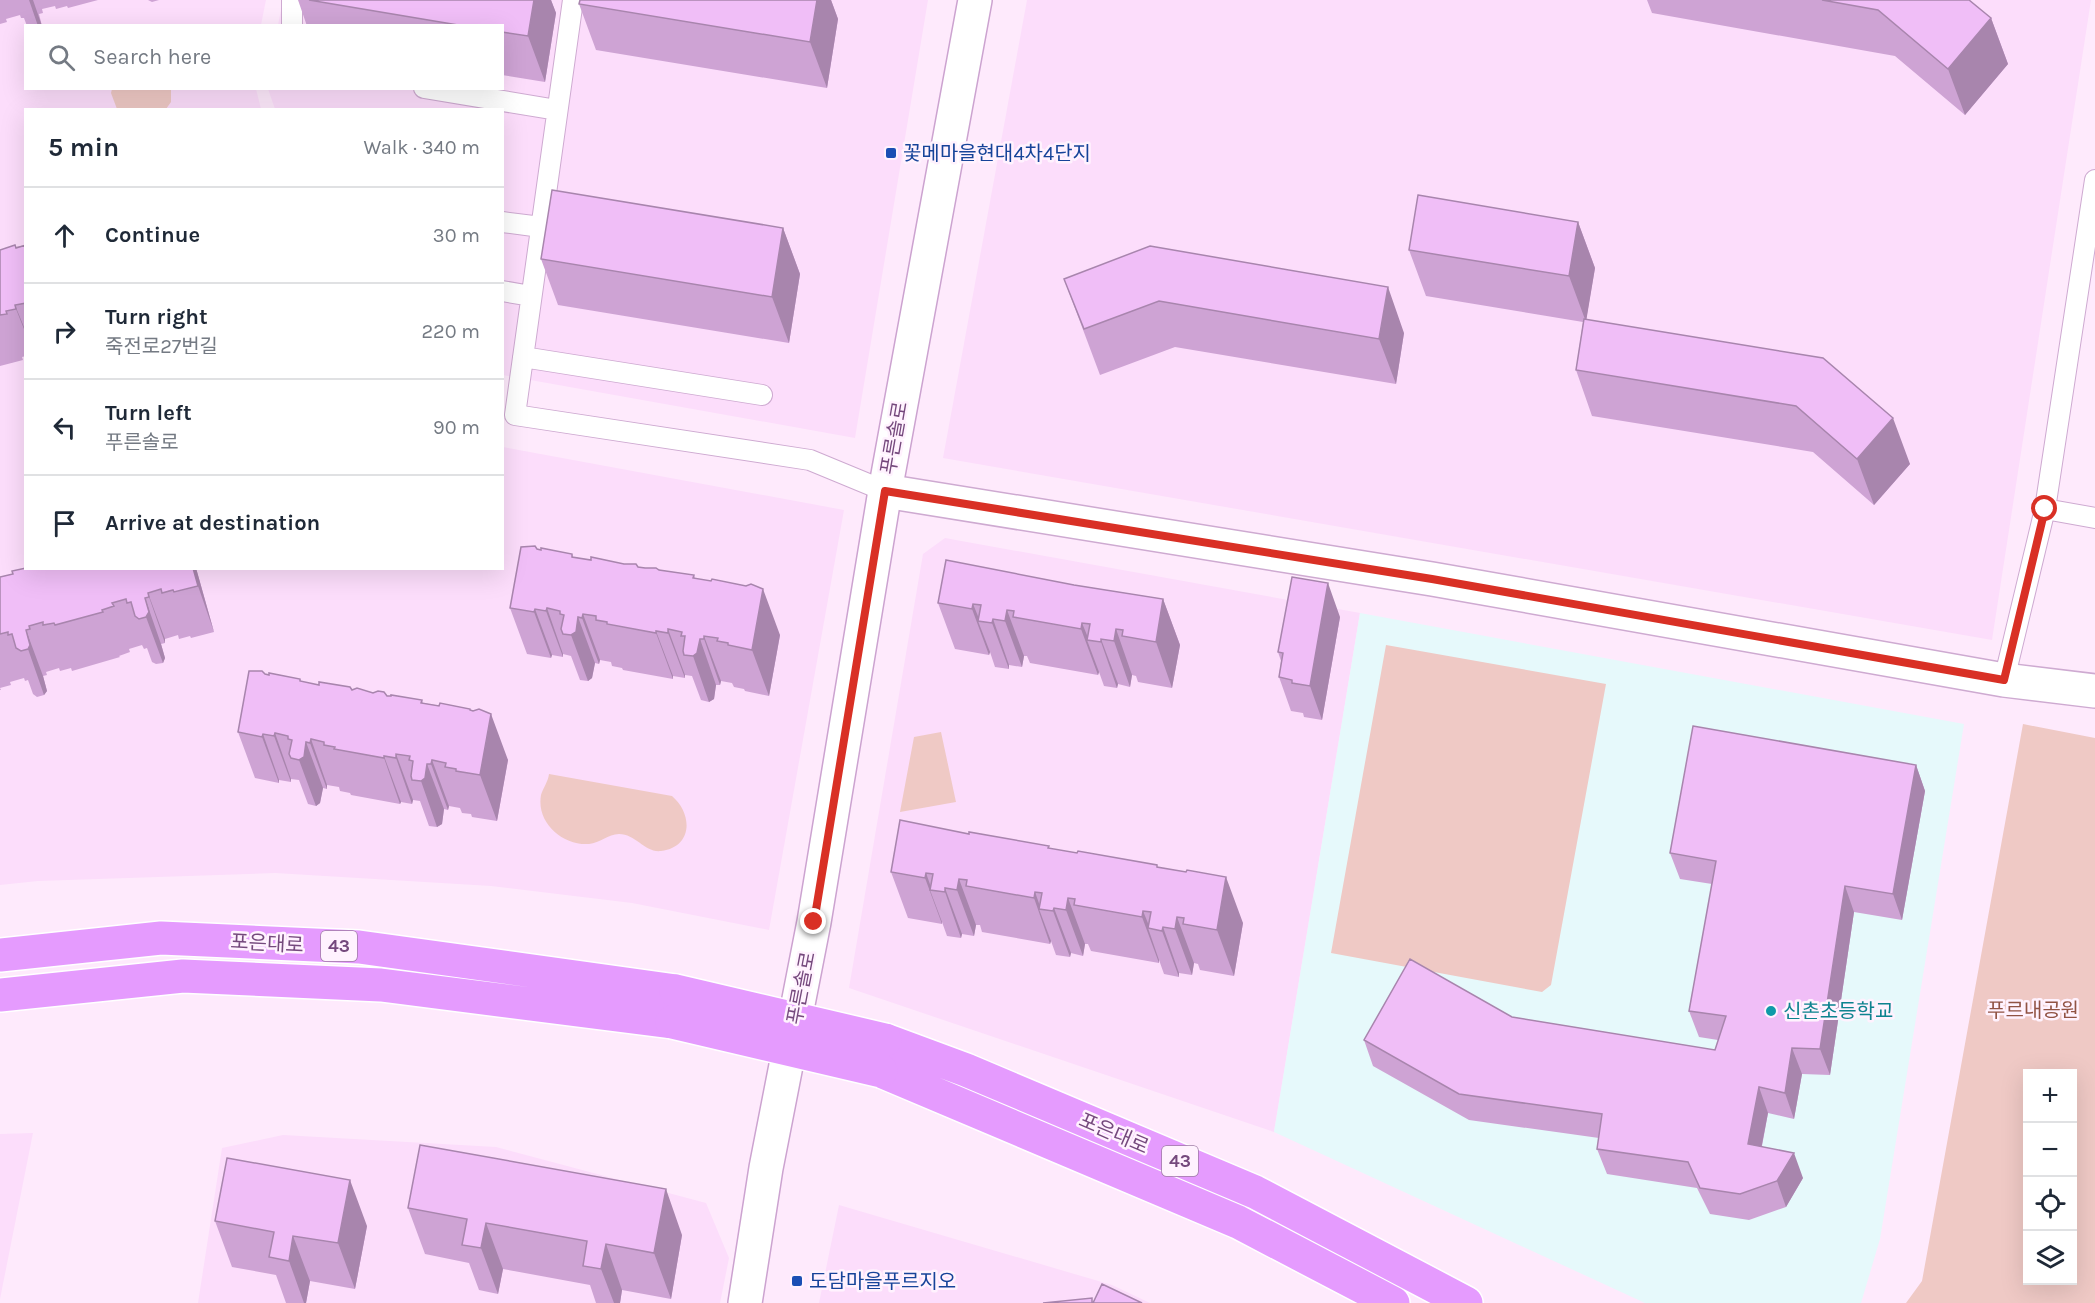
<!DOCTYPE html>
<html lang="en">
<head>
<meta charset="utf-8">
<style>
	body { margin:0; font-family:Karla,"Noto Sans KR",sans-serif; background:#f6f6f7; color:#1f2937 }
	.controls { position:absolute; right:18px; bottom:18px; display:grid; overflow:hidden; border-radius:0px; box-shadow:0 6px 24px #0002 }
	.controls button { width:54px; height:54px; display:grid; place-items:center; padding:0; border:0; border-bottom:2px solid #e0e1e3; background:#fff; color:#1f2937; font:30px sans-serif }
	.stop { position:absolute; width:18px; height:18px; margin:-14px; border:4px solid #d93025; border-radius:50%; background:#fff }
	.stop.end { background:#d93025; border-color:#fff; box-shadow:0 2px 6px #0008 }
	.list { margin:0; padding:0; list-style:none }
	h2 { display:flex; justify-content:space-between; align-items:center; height:78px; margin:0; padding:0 24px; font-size:26px }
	h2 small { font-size:20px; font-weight:400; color:#747a83 }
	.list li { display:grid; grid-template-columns:39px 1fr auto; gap:18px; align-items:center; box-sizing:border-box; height:96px; padding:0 24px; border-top:2px solid #e0e1e3 }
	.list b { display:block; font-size:22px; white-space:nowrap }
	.list p { margin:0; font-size:20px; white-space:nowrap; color:#747a83 }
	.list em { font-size:20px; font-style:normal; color:#747a83 }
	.icon { flex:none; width:33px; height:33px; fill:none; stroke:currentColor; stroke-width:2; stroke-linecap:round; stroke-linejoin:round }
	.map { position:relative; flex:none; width:2095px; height:1303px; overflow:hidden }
	.search { position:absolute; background:#fff; box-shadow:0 6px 24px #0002; left:24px; top:24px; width:480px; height:66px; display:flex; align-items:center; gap:15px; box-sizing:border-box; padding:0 21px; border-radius:0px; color:#747a83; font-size:22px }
	.panel { position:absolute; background:#fff; box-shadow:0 6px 24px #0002; left:24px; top:108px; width:480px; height:462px; border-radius:0px }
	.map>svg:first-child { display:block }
</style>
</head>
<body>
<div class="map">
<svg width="2095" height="1303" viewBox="0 0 2095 1303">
	<rect width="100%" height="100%" fill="#feeafc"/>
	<!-- residential -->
	<path fill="#fcddfb" d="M0 0H266L261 25 26 26V88L256 89 261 109 26 110V568H502L503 447 844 510 769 930 632 903 491 886 275 873 38 881 0 885Z
		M283 0H928L855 438 503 375 502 110 275 109 268 89 502 88V26L278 25Z
		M1027 0H2091L1992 640 943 458Z
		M945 538 1360 613 1274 1132 849 988 923 554Z
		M33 1133 0 1299V1134Z
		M283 1135 496 1147 706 1203 729 1258 720 1303H198L222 1148Z
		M839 1205 1112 1285 1150 1303H819Z"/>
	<!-- education -->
	<path fill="#e6f9fb" d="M1360 613 1964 724 1880 1239 1861 1303H1645L1274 1132Z"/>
	<!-- green -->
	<path fill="#efc9c5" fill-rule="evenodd" d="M112 89H171V102L166 109H117L111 93Z
		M1386 645 1606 684 1551 985 1542 992 1331 953Z
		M2023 724 2095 738V1303H1906L1922 1281ZM2028 1074H2072V1280H2028Z
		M941 732 956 802 900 812 914 737Z
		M549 774 672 796C693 814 693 847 661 851 645 853 636 834 619 834 608 834 600 843 589 844 563 846 536 823 541 795 543 788 548 782 549 774Z"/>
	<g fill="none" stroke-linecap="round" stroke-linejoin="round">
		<defs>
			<path id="lane" d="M573 0 515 415 810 460 885 491
				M292 26V0
				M424 88 557 110
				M502 222 541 227
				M502 291 531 296
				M523 357 762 395
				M2045 509 2095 518
				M2004 680 2045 509 2095 180"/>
			<path id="street" d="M885 491 1432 579 2004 680 2095 691"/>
			<path id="secondary" d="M745 1303 766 1168 814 922 885 491 975 0"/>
			<path id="highway" d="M0 955 161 938 359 947 676 991
				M0 995 183 976 381 985 672 1022
				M885 1040 966 1070 1255 1192 1466 1303
				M881 1071 1238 1222 1393 1303"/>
		</defs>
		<!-- lane casing -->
		<use href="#lane" stroke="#ceaad1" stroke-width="22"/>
		<!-- street casing -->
		<use href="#street" stroke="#ceaad1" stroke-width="36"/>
		<!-- secondary casing -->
		<use href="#secondary" stroke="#cca3d0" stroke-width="36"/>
		<!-- highway casing -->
		<use href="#highway" stroke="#fff" stroke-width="36"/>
		<!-- lane -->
		<use href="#lane" stroke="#fff" stroke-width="20"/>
		<!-- street -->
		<use href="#street" stroke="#fff" stroke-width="33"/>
		<!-- secondary -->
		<use href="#secondary" stroke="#fff" stroke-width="33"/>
		<!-- highway -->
		<use href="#highway" stroke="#e59bfe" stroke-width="33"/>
		<defs>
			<path id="highway-bridge" d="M676 991 885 1040
				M672 1022 881 1071"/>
		</defs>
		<!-- highway-bridge casing -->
		<use href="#highway-bridge" stroke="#fff" stroke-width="36" stroke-linecap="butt"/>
		<!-- highway-bridge -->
		<use href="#highway-bridge" stroke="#e59bfe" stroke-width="33"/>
	</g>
	<!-- wall -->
	<path fill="#cea3d4" d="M0 0H98L68 8 67 6 56 9 55 6 42 9 43 13 39 14 42 26H27L24 18H21L20 15 6 19 7 22 0 24Z
		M148 0H159L152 2Z
		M298 0H551L556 13 545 82 502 75V26H307Z
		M580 0H831L838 19 827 88 596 50 579 4Z
		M1647 0H1969L1991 18 2008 64 1965 115 1895 56 1652 13Z
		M1578 222 1595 268 1586 320 1823 358 1910 464 1874 505 1813 452 1592 416 1576 370 1583 322 1426 296 1409 250Z
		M783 228 800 274 789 343 558 305 541 259Z
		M26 245V356L22 357 23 360 0 366V250Z
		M1064 279 1404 333 1396 384 1175 347 1100 375Z
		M537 549 572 554 573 557 591 560 694 575 695 578 780 635 769 696 745 691 744 689 734 687 732 683 721 681 720 685H716L714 699 709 702 701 700 692 676 685 675V678L673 676V679L623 670 622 668 612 666 611 662 600 660 599 664 595 663 592 678 588 681 580 680 571 656 563 654V657L552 655 551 658 527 654 510 608Z
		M26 568H196L214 632 191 638 190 636 179 639 178 635 165 639V643L161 644 165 658 163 663 156 664 152 662 147 648 144 649 142 645 129 649 130 652 119 656 120 657 72 671 71 668 60 671 59 668 46 672 47 675 43 676 47 691 44 695 37 697 33 694 28 680 25 681 24 678 10 682 11 685 0 688 1 690H0V577L13 574Z
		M1074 585 1163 599 1180 645 1172 688 1138 682 1136 676 1132 675 1130 687 1118 684 1117 688 1104 686 1099 672 1098 675 1030 663 1027 656H1024L1022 667 1009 665V669L995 667 990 652 989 655 955 649 938 603Z
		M1340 617 1322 720 1304 717 1303 713 1291 711 1279 677 1281 661 1278 652Z
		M265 674 300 679 301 682 387 696 422 700 423 703 471 711 508 760 497 821 472 817 471 814 462 813 460 808 449 806 448 810 444 809 442 824 437 827 429 826 420 801 413 800 412 804 401 802 400 804 351 795 350 793 340 791 339 787 327 785V789L323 788 320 803 316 806 308 804 299 780 291 779V782L279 780V783L255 778 238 732Z
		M1916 765 1925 791 1902 920 1854 912 1830 1075 1802 1074 1794 1119 1768 1113 1762 1146 1803 1178 1786 1207 1749 1220 1710 1214 1697 1188 1607 1174 1597 1149 1599 1138 1469 1120 1373 1066 1364 1040 1512 1017 1715 1050 1718 1040 1699 1037 1689 1011 1712 884 1680 879 1670 853Z
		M969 834 1158 868 1243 923 1234 976 1200 970 1198 964 1194 963 1192 975 1179 973V977L1164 974 1159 960V963L1091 951 1088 944H1085L1083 956 1071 953 1070 957 1056 955 1051 941 1050 944 982 932 980 925H976L974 936 962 934 961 938 947 936 942 922V924L908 918 891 872Z
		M408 1208 682 1235 671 1299 622 1290 620 1303H596L590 1285 503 1269 498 1294 479 1290 469 1263 425 1254Z
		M215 1221 367 1226 355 1289 310 1281 306 1303H286L276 1275 232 1267Z"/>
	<!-- shaded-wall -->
	<path fill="#a885ad" d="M29 0H33L42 26H38Z
		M534 0H551L556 13 545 82 528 36Z
		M817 0H831L838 19 827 88 810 42Z
		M1991 18 2008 64 1965 115 1948 69Z
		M1578 222 1595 268 1586 322 1569 276Z
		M783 228 800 274 789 343 772 297Z
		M1388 287 1404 333 1396 384 1379 339Z
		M15 305 26 332V334L16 309Z
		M1893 418 1910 464 1874 505 1857 459Z
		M193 568H196L214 632 198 586Z
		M1328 583 1340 617 1322 720 1310 686Z
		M763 589 780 635 769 696 752 650Z
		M148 593 165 639V643L149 597Z
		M145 598 161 644 165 658 163 663 146 617Z
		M1163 599 1180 645 1172 688 1156 642Z
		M973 604 980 621H978L990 652 989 655 972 609Z
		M547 608 563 654V657L546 611Z
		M535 609 552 655 551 658 534 612Z
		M1007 610 1024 656 1022 667 1005 621Z
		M583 614 600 660 599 664 582 618Z
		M578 617 595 663 592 678 588 681 571 635Z
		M993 619 1009 665V669L992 623Z
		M1082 623 1089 640H1087L1099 672 1098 675 1081 629Z
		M668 629 685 675V678L668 633Z
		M1116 629 1132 675 1130 687 1114 641Z
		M26 630 43 676 47 691 44 695 28 649Z
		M656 631 673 676V679L656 633Z
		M704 636 721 681 720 685 704 639Z
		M700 639 716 685 714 699 709 702 693 656Z
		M1101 639 1118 684 1117 688 1101 642Z
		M470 709 485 749 491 714 508 760 497 821 480 775Z
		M275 733 291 779V782L274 736Z
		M263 734 279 780V783L262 737Z
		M311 739 327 785V789L310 743Z
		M306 742 323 788 320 803 316 806 299 760Z
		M396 754 413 800 412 804 396 758Z
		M384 756 401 802 400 804 384 758Z
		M432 760 449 806 448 810 431 764Z
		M427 764 444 809 442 824 437 827 421 781Z
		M1916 765 1925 791 1902 920 1893 894Z
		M926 873 932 890H930L942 922V924L925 878Z
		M1226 877 1243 923 1234 976 1217 930Z
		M959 879 976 925 974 936 957 890Z
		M1845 886 1854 912 1830 1075 1820 1049Z
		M945 888 962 934 961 938 945 892Z
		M1035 892 1041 909H1039L1051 941 1050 944 1034 898Z
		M1068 898 1085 944 1083 956 1066 910Z
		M1054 908 1071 953 1070 957 1053 911Z
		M1143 911 1150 928H1148L1159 960V963L1142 917Z
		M1177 917 1194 963 1192 975 1175 929Z
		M1163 927 1179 973V977L1162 931Z
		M1792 1048 1802 1074 1794 1119 1785 1093Z
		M1759 1087 1768 1113 1757 1170 1748 1144Z
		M1794 1153 1803 1178 1786 1207 1777 1181Z
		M350 1180 367 1226 355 1289 338 1243Z
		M666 1189 682 1235 671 1299 654 1253Z
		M486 1223 503 1269 498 1294 481 1248Z
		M293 1236 310 1281 306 1303H304L289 1261Z
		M606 1244 622 1290 620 1303H614L601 1269Z"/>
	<!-- building -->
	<path fill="#f0bef7" stroke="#a885ad" stroke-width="1.5" d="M309 0H534L528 36 502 32V26H464Z
		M580 0H817L810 42 579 4Z
		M1822 0H1969L1991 18 1948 69 1878 10Z
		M552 190 783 228 772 297 541 259Z
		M1418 195 1578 222 1569 276 1409 250Z
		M15 245 16 248 26 245V303L15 305 16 309 6 311 7 314 0 315V250Z
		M1150 246 1388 287 1379 339 1159 301 1084 329 1064 279Z
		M1584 319 1823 358 1893 418 1857 459 1796 406 1576 370Z
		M535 546 537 549 541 550V548L572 554V557L591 560V557L624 564H636L638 567 645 568H656L659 570 694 575 693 578 711 581 712 579 746 586 751 584 763 589 752 650 728 645V643L717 641 718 638 704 636V639H700L697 653 693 656 684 655 683 651 685 636H681L682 632 668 629V633L656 631V633L607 624V622L596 620V616L583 614 582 618 578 617 576 632 571 635 563 634 561 629 564 615 560 614V611L547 608 546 611 535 609 534 612 510 608 521 547Z
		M946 560 1074 585 1163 599 1156 642 1122 636 1123 630 1116 629 1114 641 1101 639V642L1087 640 1090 624 1082 623 1081 629 1013 617 1014 611 1007 610 1005 621 993 619 992 623 978 621 981 605 973 604 972 609 938 603Z
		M26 568H193L198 586 174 592 173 590 162 593 161 589 148 593 149 597 145 598 149 612 146 617 139 619 135 616 131 602 127 603 126 599 112 603 114 606 102 610 103 612 55 625 54 623 43 625V622L29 626 30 629 26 630 30 645 28 649 21 651 16 648 12 634 8 635V632L0 634V577L13 574 12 571Z
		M1292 577 1328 583 1310 686 1292 683V680L1279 677 1283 653 1278 652Z
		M249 671H262L265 674 269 675V673L300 679V681L319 685V682L350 687 352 690 357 688 373 693 378 691 384 692 387 696H391V695L422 700 421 703 439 706 440 703 470 709V710L473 711 479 709 491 714 480 775 456 771V769L445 767 446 763 432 760 431 764H427L425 778 421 781 412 780 411 776 413 761 409 760 410 756 396 754V758L384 756V758L334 749 335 747 324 745V742L311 739 310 743 306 742 304 757 299 760 291 758 289 754 292 740 288 739V736L275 733 274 736 263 734 262 737 238 732Z
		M1693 726 1916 765 1893 894 1845 886 1820 1049 1792 1048 1785 1093 1759 1087 1748 1144 1794 1153 1777 1181 1740 1194 1700 1188 1688 1162 1597 1149 1602 1114 1459 1094 1364 1040 1410 959 1512 1017 1715 1050 1726 1016 1689 1011 1716 861 1670 853Z
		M900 820 969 834V832L1049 846 1048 848 1077 853 1078 851 1157 865V867L1186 872 1187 870 1226 877 1217 930 1183 924 1184 918 1177 917 1175 929 1163 927 1162 931 1148 928 1151 912 1143 911 1142 917 1074 905 1075 899 1068 898 1066 910 1054 908 1053 911 1039 909 1042 893 1035 892 1034 898 966 886 967 880 959 879 957 890 945 888V892L930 890 933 874 926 873 925 878 891 872Z
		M420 1145 666 1189 654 1253 606 1244 601 1269 583 1266 587 1241 486 1223 481 1248 462 1245 467 1219 408 1208Z
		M227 1158 350 1180 338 1243 293 1236 289 1261 269 1257 274 1232 215 1221Z
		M1102 1284 1142 1303H1093Z
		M1092 1298V1303H1043Z"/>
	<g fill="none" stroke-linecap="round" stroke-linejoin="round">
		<!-- route -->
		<path stroke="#d93025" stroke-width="8" d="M814 922 885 491 1432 579 2004 680 2045 509"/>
	</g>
	<!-- markers -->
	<g fill="#1a4fb4" stroke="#fff2fe" stroke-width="2">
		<rect x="885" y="147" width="12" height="12" rx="3"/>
		<rect x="791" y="1275" width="12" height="12" rx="3"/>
	</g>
	<circle fill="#0f9aa8" stroke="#fff2fe" stroke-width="2" cx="1771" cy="1011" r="6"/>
	<g text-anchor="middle" stroke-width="5" stroke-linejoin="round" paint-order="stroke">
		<!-- shield labels -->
		<g fill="#fff2fe" stroke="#9e7ca4" stroke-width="1.5">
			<rect x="321" y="931" width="36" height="30" rx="4.5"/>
			<rect x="1162" y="1146" width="36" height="30" rx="4.5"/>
		</g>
		<g font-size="18" font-weight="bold" fill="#75497d">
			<text x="339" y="952">43</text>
			<text x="1180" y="1167">43</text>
		</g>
		<!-- transit labels -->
		<g font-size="20" fill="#164399" stroke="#fff2fe" text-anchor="start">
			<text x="903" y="160">꽃메마을현대4차4단지</text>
			<text x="809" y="1288">도담마을푸르지오</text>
		</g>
		<!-- street labels -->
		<g font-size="20" fill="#75497d" stroke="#fff2fe">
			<text transform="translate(894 438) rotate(-80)" y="7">푸른솔로</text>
			<text transform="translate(267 943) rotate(3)" y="7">포은대로</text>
			<text transform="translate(801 988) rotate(-79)" y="7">푸른솔로</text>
			<text transform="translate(1114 1133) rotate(23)" y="7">포은대로</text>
		</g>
		<!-- park labels -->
		<g font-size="20" fill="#915344" stroke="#fff2fe">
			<text x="2033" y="1017">푸르내공원</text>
		</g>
		<!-- culture labels -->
		<g font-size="20" fill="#0d838f" stroke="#fff2fe" text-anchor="start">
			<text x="1783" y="1018">신촌초등학교</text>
		</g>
	</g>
</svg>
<div class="controls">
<button>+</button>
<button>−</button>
<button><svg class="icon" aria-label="locate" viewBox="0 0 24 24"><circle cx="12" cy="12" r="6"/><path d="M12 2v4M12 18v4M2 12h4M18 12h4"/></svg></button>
<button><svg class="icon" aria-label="layers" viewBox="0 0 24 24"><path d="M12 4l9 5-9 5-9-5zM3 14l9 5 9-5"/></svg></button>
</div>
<div class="stop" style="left:2045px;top:509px"></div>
<div class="stop end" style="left:814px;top:922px"></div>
<div class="search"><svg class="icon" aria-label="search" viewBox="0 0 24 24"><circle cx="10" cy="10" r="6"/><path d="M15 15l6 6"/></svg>Search here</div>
<section class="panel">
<h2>5 min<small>Walk · 340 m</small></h2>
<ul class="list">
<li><svg class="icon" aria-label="ahead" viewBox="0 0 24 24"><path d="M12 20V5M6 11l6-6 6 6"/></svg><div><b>Continue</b></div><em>30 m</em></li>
<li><svg class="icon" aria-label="right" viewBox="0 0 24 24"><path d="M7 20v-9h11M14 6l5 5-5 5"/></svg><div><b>Turn right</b><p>죽전로27번길</p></div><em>220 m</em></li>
<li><svg class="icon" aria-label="left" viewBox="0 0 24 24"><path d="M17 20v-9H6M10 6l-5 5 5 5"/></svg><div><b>Turn left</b><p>푸른솔로</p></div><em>90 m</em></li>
<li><svg class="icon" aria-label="arrive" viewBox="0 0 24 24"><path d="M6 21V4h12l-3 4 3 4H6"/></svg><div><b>Arrive at destination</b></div></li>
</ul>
</section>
</div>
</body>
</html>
